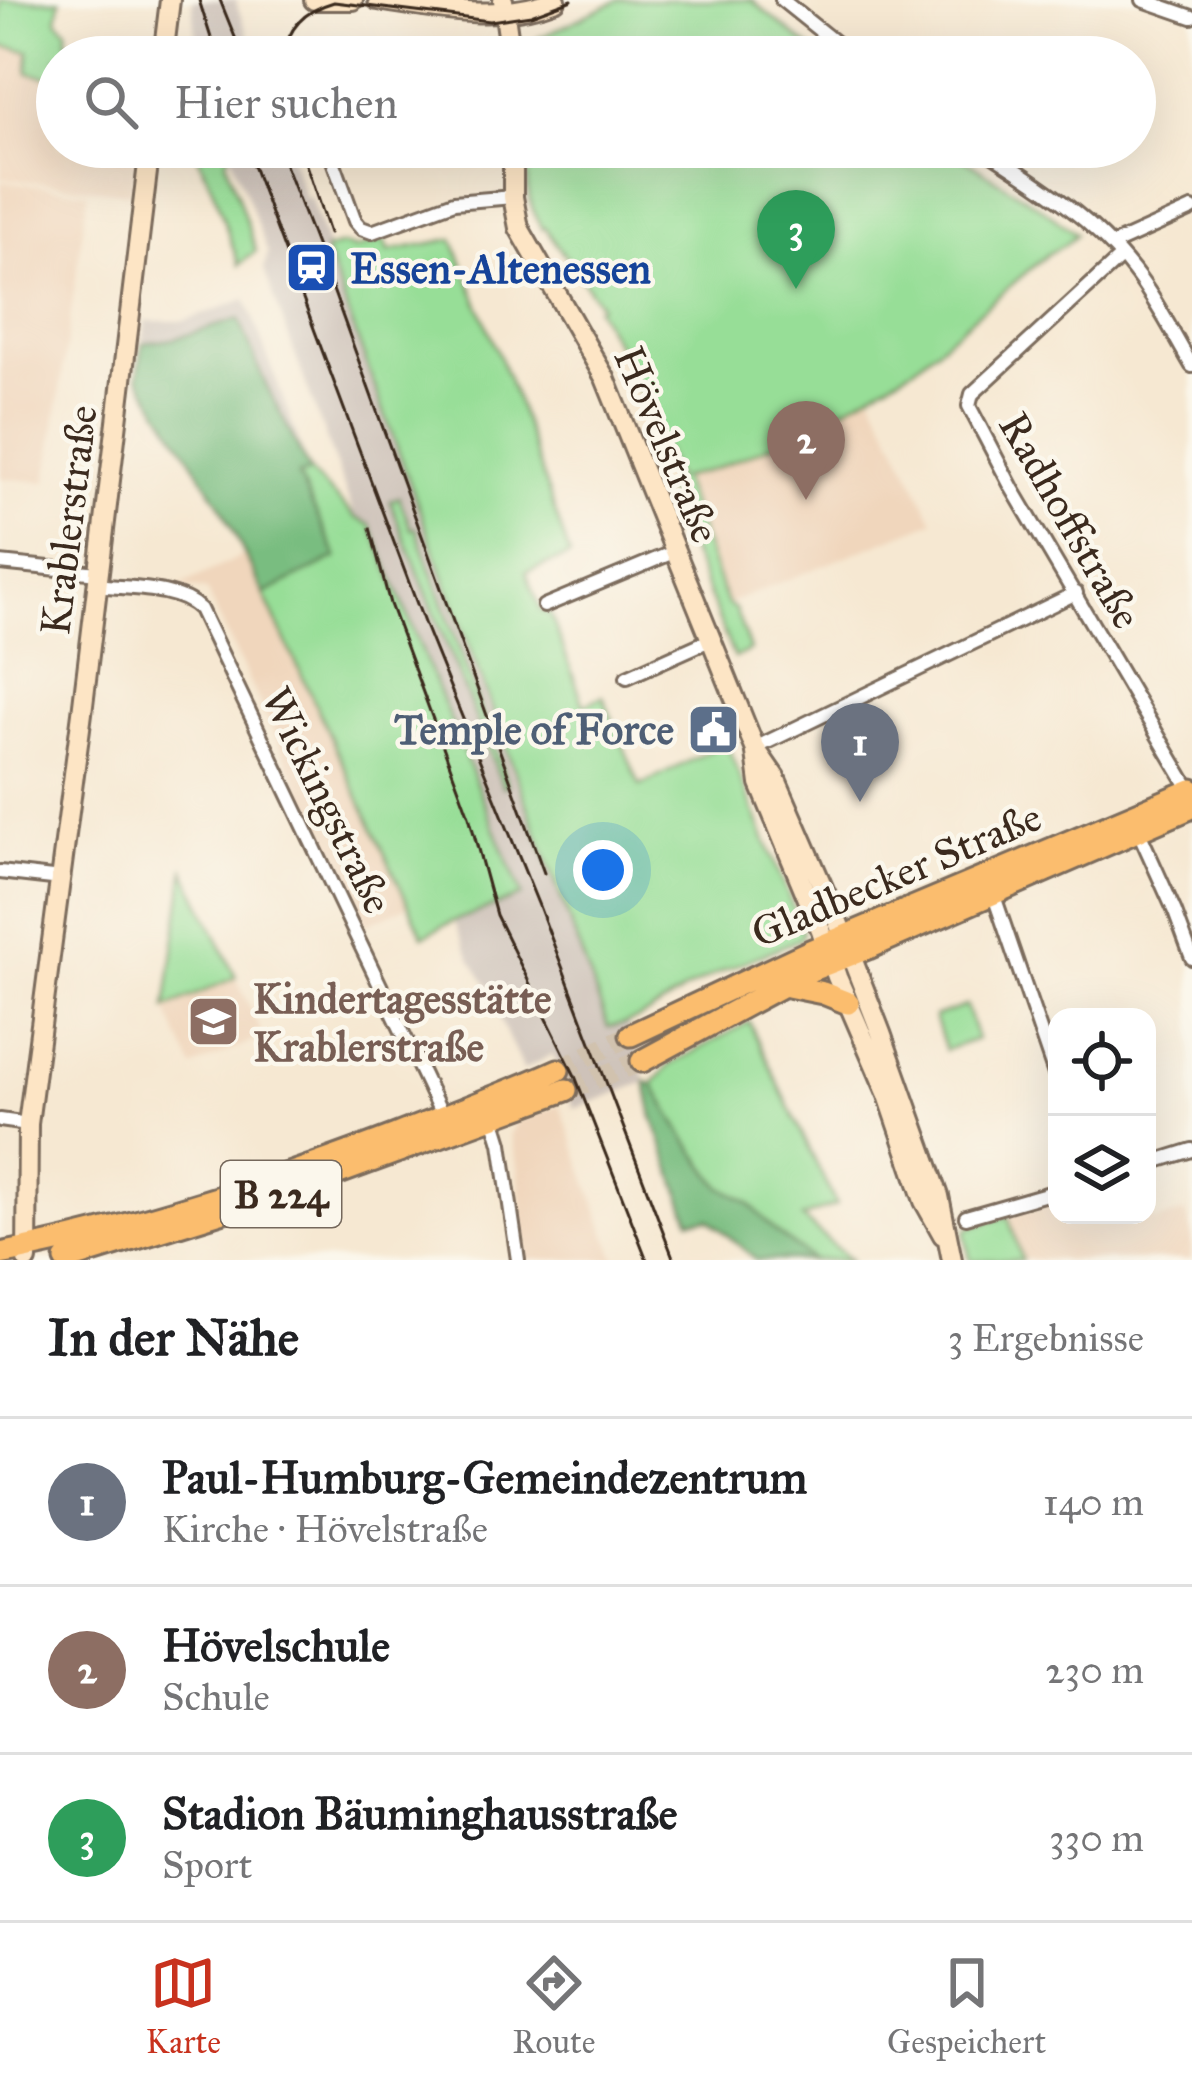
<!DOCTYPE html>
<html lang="de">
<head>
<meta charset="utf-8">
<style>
	body { margin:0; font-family:"IM FELL Great Primer",serif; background:#f6f6f6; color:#202124 }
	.controls { position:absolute; right:36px; bottom:36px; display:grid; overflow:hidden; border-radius:24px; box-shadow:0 12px 48px #0002 }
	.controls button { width:108px; height:108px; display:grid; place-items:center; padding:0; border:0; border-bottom:3px solid #e0e0e0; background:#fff; color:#202124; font:60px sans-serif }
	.you { position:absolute; left:603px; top:870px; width:42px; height:42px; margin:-30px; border:9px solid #fff; border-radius:50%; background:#1a73e8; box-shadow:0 0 0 18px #1a73e833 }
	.badge { display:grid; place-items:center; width:78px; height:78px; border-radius:50%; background:#c8321e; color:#fff; font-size:39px; font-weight:700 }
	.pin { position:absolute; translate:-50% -99px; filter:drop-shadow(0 3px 6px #0008) }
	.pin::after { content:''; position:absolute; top:63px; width:42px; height:36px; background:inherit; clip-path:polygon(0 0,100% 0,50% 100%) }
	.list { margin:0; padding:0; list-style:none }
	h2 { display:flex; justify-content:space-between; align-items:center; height:156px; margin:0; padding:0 48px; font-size:51px }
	h2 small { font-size:39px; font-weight:400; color:#757577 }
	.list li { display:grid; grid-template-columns:78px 1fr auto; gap:36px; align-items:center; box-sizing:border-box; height:168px; padding:0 48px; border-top:3px solid #e0e0e0 }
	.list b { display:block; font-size:45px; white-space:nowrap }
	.list p { margin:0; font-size:39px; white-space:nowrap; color:#757577 }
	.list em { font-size:39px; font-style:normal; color:#757577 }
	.icon { flex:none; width:66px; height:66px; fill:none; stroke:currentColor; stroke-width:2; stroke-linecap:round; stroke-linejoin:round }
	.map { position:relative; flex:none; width:1192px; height:1260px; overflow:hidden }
	.search { position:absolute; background:#fff; box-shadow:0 12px 48px #0002; left:36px; right:36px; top:36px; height:132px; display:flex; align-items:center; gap:30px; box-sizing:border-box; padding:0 42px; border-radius:66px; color:#757577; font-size:45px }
	.sheet { height:660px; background:#fff }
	nav { display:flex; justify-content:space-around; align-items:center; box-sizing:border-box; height:168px; border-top:3px solid #e0e0e0; background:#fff; font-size:33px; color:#757577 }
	nav a { display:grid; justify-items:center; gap:6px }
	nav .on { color:#c8321e }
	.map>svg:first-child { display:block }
</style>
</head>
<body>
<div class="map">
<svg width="1192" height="1260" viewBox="0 0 1192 1260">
	<rect width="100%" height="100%" fill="#fbf7ec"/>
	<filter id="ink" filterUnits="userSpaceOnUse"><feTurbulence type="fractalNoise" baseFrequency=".00833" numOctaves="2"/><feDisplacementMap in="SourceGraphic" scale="24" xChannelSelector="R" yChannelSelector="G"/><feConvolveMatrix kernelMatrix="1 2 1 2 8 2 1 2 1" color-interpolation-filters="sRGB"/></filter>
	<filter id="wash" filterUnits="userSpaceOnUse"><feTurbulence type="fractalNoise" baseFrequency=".004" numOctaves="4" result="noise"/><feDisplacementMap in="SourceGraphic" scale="48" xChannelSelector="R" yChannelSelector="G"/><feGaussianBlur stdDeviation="2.7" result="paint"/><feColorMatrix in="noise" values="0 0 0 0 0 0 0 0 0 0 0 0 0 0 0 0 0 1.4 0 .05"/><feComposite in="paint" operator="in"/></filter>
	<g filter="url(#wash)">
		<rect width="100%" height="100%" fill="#f6e8d2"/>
		<!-- built -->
		<path fill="#f0d6bc" d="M0 46 30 51 28 73 57 78V147H139L131 193 0 178Z
			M0 181 88 192 47 482 0 478Z
			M871 393 934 521 727 604 681 478 714 469 800 433Z
			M244 555 410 905 365 925 206 590 179 586Z
			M236 977 263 1036 193 1068 166 1009Z
			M560 1105 608 1238 616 1260H526L518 1167 510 1134 517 1121Z
			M1147 1200 1154 1221 1185 1212 1192 1231V1260H1022L1008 1216 1057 1202V1215H1147Z"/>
		<!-- industrial -->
		<path fill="#cec2b9" d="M192 0H235L256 57H199Z
			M228 147H287L305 198 310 197 328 249 325 251 393 435 628 1024 646 1082 574 1109 553 1054 523 1070 501 1022 490 988 472 961 454 922 423 936 220 504 138 376 146 321H185L246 299 310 472 354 515 264 270 268 253Z"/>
		<!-- green -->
		<path fill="#97de97" stroke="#69845a" stroke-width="3" d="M0 0H60L57 20 67 29V42L93 48 103 57H57V78L28 73 29 51 0 46Z
			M619 0H751L821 57H533V46L537 39Z
			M210 147H231L226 161 256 251 239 265 213 189 197 154Z
			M529 147H945L1042 208 1076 234 1065 245 1049 253 913 368 800 433 714 469 681 478 727 604 735 609 750 650 734 658 665 486 676 479 634 376 596 308 600 305 545 228 542 229C526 202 525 178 529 147Z
			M453 239 519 407 570 556 526 572 541 611 550 613 584 705 603 696 640 786 713 749 723 735 803 932 800 939C763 955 721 969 686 990 659 1007 640 1023 608 1027L325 250 342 245 355 249 385 240 389 251Z
			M310 472 356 518 371 525 522 896 454 921 423 936 264 594 337 557 297 475Z
			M399 497 411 529 416 528 508 785 503 787 390 501Z
			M185 870 236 977 166 1008Z
			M966 1006 977 1039 945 1050 934 1017Z
			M749 1022 836 1205 802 1218 850 1260H812L777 1233 749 1203 720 1186 685 1138 653 1084 670 1065Z
			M1008 1216 1022 1260H970L965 1233 968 1228Z"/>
		<!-- forest -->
		<path fill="#79bd80" stroke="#5a744f" stroke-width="3" d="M239 319 265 383 310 472 298 476 337 557 264 594 220 504 138 376 143 343 173 339Z
			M646 1082 653 1084 685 1138 720 1186 749 1203 777 1233 812 1260H756L709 1219 690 1220 653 1117Z"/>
	</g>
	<g filter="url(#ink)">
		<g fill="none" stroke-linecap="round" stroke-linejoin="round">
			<!-- primary-tunnel -->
			<path stroke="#d1c2ae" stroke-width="21" stroke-dasharray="21 10" stroke-linecap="butt" d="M558 1070 631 1035
				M566 1090 642 1061"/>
			<defs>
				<path id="street" d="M782 0 853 57
					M1143 0 1192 17
					M328 147 355 221 361 228 372 232 454 202 513 197
					M981 147C1035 182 1093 218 1133 270 1156 299 1173 334 1192 366
					M1112 245 1192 209
					M1121 257 972 394 969 406 1012 488 1190 790
					M0 563 98 573
					M97 585C129 589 176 586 200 609L443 1117
					M544 606 676 551
					M627 677 712 639
					M755 748 1076 593
					M1138 830 1175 912 1192 958
					M0 872 61 879
					M993 893 1057 1080
					M492 1114 501 1143 518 1260
					M0 1120 28 1124
					M1147 1164 1192 1150
					M966 1217 1057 1191"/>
				<path id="secondary" d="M314 0H353
					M378 0C438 9 496 23 556 0
					M503 0 511 57
					M163 57 170 0
					M513 147V197L519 228 605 378 755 748 775 777 838 922 881 1033 939 1196 952 1260
					M756 753 760 784 821 930 837 977 888 1095 924 1201 943 1235
					M27 1260 28 1124 82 713 150 147"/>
				<path id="primary" d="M783 985 823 993 848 1003
					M631 1035 810 951 1192 790
					M642 1061 809 971 868 948 1192 807
					M0 1254C136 1228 266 1184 396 1135 450 1114 505 1094 558 1070
					M66 1260 295 1189 566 1090"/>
			</defs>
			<!-- street casing -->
			<use href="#street" stroke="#7c6c5d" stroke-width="18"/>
			<!-- secondary casing -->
			<use href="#secondary" stroke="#7c6c5d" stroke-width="24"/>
			<!-- primary casing -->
			<use href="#primary" stroke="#7c6c5d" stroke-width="27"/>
			<!-- street -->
			<use href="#street" stroke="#fff" stroke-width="12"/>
			<!-- secondary -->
			<use href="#secondary" stroke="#fde5c5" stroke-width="18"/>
			<!-- primary -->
			<use href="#primary" stroke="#fbbd6e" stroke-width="21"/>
			<!-- tram -->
			<path stroke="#3b2a1e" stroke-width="3" d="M284 57C287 27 306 10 334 2L490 21 531 15 572 0
				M300 147 329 233"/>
			<!-- rail -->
			<path stroke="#3b2a1e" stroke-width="3" d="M199 0 217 57
				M220 0 243 57
				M246 147 426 628 539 906 674 1260
				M278 147 328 276 544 873
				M370 528 390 604 469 816 496 915 575 1076 647 1260"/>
		</g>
	</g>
	<!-- icons -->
	<defs>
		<symbol id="station-square" viewBox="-11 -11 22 22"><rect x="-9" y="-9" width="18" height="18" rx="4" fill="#1a4fb4" stroke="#fbf7ec"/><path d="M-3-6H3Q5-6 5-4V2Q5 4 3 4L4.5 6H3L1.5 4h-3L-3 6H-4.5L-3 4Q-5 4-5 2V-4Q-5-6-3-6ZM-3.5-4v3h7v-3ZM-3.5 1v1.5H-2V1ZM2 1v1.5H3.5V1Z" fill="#fff"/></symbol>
		<symbol id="civic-square" viewBox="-11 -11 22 22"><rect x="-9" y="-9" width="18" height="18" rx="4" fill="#5c6f8a" stroke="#fbf7ec"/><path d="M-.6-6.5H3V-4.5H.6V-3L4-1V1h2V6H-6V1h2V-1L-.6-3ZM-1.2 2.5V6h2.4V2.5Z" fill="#fff"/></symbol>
		<symbol id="school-square" viewBox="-11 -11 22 22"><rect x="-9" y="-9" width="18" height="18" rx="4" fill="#8d6e63" stroke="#fbf7ec"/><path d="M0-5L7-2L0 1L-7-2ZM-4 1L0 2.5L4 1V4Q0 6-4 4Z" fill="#fff"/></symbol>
	</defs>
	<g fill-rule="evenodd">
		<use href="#station-square" x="282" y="238" width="59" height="59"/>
		<use href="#civic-square" x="684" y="700" width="59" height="59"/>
		<use href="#school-square" x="184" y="992" width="59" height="59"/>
	</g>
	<g text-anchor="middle" stroke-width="9" stroke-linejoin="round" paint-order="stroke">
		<!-- shield labels -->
		<rect fill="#fbf7ec" stroke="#75685c" stroke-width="3" x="221" y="1161" width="120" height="66" rx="9"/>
		<g font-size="39" font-weight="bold" fill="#3b2a1e">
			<text x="281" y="1208">B 224</text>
		</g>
		<!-- transit labels -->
		<g font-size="42" font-weight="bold" fill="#164399" stroke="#fbf7ec" text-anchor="start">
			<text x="350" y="283">Essen-Altenessen</text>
		</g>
		<!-- street labels -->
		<g font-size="42" fill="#3b2a1e" stroke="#fbf7ec">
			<text transform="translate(668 444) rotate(67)" y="15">Hövelstraße</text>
			<text transform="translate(68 520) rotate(-83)" y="15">Krablerstraße</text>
			<text transform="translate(1071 520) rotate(60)" y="15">Radhoffstraße</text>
			<text transform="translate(328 800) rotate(64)" y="15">Wickingstraße</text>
			<text transform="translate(896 874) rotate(-23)" y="15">Gladbecker Straße</text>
		</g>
		<!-- service labels -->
		<g font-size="42" font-weight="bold" fill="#4e5e75" stroke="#fbf7ec" text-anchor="end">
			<text x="674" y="744">Temple of Force</text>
		</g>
		<!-- education labels -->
		<g font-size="42" font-weight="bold" fill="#785e54" stroke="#fbf7ec" text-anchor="start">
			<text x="253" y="1013">Kindertagesstätte<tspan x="253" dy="48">Krablerstraße</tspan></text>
		</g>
	</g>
</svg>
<div class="controls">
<button><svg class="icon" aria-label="locate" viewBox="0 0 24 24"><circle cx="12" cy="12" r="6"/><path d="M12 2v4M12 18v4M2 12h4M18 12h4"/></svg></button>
<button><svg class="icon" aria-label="layers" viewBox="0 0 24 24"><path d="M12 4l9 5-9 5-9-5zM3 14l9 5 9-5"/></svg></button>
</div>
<div class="you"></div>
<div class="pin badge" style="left:860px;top:802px;background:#6b7280">1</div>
<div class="pin badge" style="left:806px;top:500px;background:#8d6e63">2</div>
<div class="pin badge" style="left:796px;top:289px;background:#2e9e5b">3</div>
<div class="search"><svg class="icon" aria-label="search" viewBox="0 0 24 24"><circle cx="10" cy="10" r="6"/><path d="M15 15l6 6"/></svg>Hier suchen</div>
</div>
<section class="sheet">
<h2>In der Nähe<small>3 Ergebnisse</small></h2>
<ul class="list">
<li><span class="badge" style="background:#6b7280">1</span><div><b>Paul-Humburg-Gemeindezentrum</b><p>Kirche · Hövelstraße</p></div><em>140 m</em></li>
<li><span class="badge" style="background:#8d6e63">2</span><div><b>Hövelschule</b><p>Schule</p></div><em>230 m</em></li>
<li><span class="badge" style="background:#2e9e5b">3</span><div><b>Stadion Bäuminghausstraße</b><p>Sport</p></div><em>330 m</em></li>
</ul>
</section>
<nav>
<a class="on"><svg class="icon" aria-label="map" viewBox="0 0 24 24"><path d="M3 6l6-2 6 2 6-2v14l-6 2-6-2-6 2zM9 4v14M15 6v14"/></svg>Karte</a>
<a><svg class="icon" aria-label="directions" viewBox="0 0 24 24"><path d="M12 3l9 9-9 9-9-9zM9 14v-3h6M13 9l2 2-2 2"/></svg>Route</a>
<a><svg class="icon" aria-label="saved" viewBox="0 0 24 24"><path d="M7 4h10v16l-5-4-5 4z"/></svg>Gespeichert</a>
</nav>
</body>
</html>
